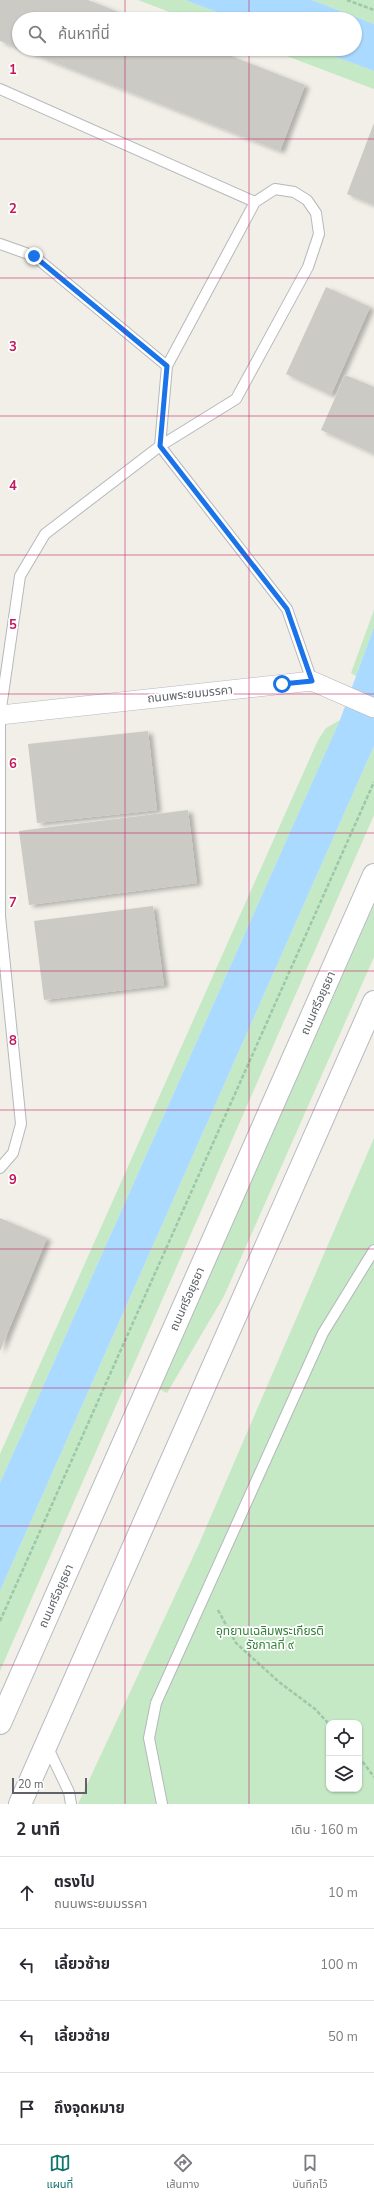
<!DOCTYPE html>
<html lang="th">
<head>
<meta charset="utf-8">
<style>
	body { margin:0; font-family:"Nunito Sans","Noto Sans Thai",sans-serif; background:#f7f7f7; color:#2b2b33 }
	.controls { position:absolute; right:12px; bottom:12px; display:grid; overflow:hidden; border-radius:8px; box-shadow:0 1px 3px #0004 }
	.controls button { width:36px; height:36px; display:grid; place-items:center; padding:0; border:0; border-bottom:1px solid #e1e1e2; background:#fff; color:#2b2b33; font:20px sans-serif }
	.scale { position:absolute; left:12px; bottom:10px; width:75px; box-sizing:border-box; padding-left:4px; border:2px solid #5f6368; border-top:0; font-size:11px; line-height:14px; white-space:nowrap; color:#5f6368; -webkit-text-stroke:3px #fff; paint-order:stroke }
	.stop { position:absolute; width:12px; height:12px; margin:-9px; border:3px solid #1a73e8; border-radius:50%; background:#fff }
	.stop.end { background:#1a73e8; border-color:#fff; box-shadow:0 1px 4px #0008 }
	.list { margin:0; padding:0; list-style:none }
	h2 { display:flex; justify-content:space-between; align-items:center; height:52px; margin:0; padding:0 16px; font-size:17px }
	h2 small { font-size:13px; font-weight:400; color:#7c7c81 }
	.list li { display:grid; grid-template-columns:26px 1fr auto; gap:12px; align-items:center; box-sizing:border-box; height:72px; padding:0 16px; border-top:1px solid #e1e1e2 }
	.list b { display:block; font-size:15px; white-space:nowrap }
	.list p { margin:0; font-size:13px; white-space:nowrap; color:#7c7c81 }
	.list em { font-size:13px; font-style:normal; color:#7c7c81 }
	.icon { flex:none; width:22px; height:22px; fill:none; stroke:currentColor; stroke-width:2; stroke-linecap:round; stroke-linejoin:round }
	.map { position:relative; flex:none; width:374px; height:1804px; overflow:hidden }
	.search { position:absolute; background:#fff; box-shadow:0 1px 3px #0004; left:12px; right:12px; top:12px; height:44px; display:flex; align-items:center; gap:10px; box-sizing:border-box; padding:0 14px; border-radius:22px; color:#7c7c81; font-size:15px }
	.sheet { height:340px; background:#fff }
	nav { display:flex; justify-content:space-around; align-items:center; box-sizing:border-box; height:56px; border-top:1px solid #e1e1e2; background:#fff; font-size:11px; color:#7c7c81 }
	nav a { display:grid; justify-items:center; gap:2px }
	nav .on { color:#0f766e }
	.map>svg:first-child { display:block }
</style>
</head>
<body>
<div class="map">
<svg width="374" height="1804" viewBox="0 0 374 1804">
	<defs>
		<filter id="shadow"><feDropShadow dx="4.5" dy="2.5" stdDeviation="2" flood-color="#0004"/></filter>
	</defs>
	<rect width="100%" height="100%" fill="#f1efe8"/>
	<!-- green -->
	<path fill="#c5e8c5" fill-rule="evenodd" d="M138 0H185L235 19H188Z
		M312 0H374V24Z
		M268 49H315L374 71V89Z
		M374 610V627L356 676 351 673Z
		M340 720 0 1483V1454L318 740 326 728Z
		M374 746V815L0 1671V1591Z
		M374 905V957L224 1296 167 1393 159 1389Z
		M374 1138V1804H78L199 1544ZM329 1723H359V1789H329Z"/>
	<!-- water -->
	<path fill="#aadaff" d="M185 0H312L374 24V71L315 49H355V19H235Z
		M374 627V746L0 1591V1483L340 720Z"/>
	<!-- building -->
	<path fill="#cccac5" filter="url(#shadow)" d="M0 0H88L136 19H19V48L0 41Z
		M21 49H213L305 85 280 151Z
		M374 123V205L347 194Z
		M326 287 370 307 331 395 286 374Z
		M345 375 374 387V454L321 430Z
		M148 731 157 810 37 823 28 744Z
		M188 810 197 883 29 905 19 831Z
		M153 906 164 985 44 1000 34 921Z
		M0 1218 47 1238 0 1351Z"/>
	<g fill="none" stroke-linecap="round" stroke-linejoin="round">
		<defs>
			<path id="service" d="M0 89 255 202 275 189 294 192 307 200 316 213 319 234 308 267 236 399 160 446 45 534 20 576 0 715V916L21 1124 13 1153 0 1168
				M0 244 34 256 167 366 160 446 287 609 312 681
				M167 366 255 202
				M47 1746 69 1792 71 1804
				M162 1804 149 1738 156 1703 323 1333 374 1250"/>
			<path id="minor" d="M0 715 312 681 374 708"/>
			<path id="secondary" d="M0 1723 374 875
				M20 1804 374 1002"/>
		</defs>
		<!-- service casing -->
		<use href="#service" stroke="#b5b8bc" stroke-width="12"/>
		<!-- minor casing -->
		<use href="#minor" stroke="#b5b8bc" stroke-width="20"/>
		<!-- secondary casing -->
		<use href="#secondary" stroke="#b6babf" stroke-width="24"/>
		<!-- path -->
		<path stroke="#9cc7a9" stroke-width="2.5" stroke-dasharray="4 2" stroke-linecap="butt" d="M347 0 374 10
			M218 1610 236 1643 279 1682 315 1709 329 1724
			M0 1621 374 782
			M359 1757 374 1777"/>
		<!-- service -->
		<use href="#service" stroke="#fff" stroke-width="10"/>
		<!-- minor -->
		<use href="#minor" stroke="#fff" stroke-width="19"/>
		<!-- secondary -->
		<use href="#secondary" stroke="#fff" stroke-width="22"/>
	</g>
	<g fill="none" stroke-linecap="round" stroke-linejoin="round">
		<!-- route -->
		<path stroke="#1a73e8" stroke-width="5" d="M34 256 167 366 160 446 287 609 312 681 282 684"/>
	</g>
	<!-- grid -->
	<path fill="none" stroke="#c2185b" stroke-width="1" stroke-opacity="0.55" d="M125 0V19M249 0V19M125 49V1804M249 49V1804M0 139H374M0 278H374M0 416H374M0 555H374M0 694H374M0 833H374M0 971H374M0 1110H374M0 1249H374M0 1388H374M0 1526H374M0 1665H374"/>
	<g text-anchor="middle" stroke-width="3.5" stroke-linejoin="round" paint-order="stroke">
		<!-- street labels -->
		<g font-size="12" fill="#5f6368" stroke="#fff">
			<text transform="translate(190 694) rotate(-6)" y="4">ถนนพระยมมรรคา</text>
			<text transform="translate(318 1003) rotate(-66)" y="4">ถนนศรีอยุธยา</text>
			<text transform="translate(187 1299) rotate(-66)" y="4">ถนนศรีอยุธยา</text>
			<text transform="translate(56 1596) rotate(-66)" y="4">ถนนศรีอยุธยา</text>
		</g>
		<!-- park labels -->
		<g font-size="12" fill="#348238" stroke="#fff">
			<text x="270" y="1635">อุทยานเฉลิมพระเกียรติ<tspan x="270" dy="14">รัชกาลที่ ๙</tspan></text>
		</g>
	</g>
	<g font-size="13" text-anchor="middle" font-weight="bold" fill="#c2185b" stroke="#fff" stroke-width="3.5" stroke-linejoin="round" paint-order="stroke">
		<text x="13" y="74">1</text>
		<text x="13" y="213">2</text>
		<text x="13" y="351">3</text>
		<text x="13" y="490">4</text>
		<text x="13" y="629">5</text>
		<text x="13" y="768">6</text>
		<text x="13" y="907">7</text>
		<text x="13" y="1045">8</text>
		<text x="13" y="1184">9</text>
	</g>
</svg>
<div class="controls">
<button><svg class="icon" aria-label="locate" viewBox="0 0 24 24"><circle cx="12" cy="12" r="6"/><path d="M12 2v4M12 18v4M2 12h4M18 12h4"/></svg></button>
<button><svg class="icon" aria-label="layers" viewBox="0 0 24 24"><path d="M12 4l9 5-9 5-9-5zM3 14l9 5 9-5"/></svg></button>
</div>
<div class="scale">20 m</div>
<div class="stop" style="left:282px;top:684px"></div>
<div class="stop end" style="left:34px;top:256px"></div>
<div class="search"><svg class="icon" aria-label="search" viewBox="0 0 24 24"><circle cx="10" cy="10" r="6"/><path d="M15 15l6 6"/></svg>ค้นหาที่นี่</div>
</div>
<section class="sheet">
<h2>2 นาที<small>เดิน · 160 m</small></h2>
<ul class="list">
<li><svg class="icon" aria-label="ahead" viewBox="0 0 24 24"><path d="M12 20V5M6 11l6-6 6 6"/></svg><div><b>ตรงไป</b><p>ถนนพระยมมรรคา</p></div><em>10 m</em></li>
<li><svg class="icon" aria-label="left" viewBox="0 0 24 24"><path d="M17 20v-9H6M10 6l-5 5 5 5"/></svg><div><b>เลี้ยวซ้าย</b></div><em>100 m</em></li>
<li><svg class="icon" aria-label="left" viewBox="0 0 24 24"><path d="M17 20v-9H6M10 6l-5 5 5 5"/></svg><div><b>เลี้ยวซ้าย</b></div><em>50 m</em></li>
<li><svg class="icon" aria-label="arrive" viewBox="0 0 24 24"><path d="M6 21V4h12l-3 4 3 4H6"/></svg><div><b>ถึงจุดหมาย</b></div></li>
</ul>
</section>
<nav>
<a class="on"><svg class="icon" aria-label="map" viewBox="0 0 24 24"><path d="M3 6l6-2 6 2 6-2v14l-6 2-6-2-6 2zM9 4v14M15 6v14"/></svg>แผนที่</a>
<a><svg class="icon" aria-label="directions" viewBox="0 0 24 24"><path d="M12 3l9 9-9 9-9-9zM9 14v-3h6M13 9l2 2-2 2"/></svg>เส้นทาง</a>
<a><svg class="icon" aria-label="saved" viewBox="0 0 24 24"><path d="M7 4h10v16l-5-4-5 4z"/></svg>บันทึกไว้</a>
</nav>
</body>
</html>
